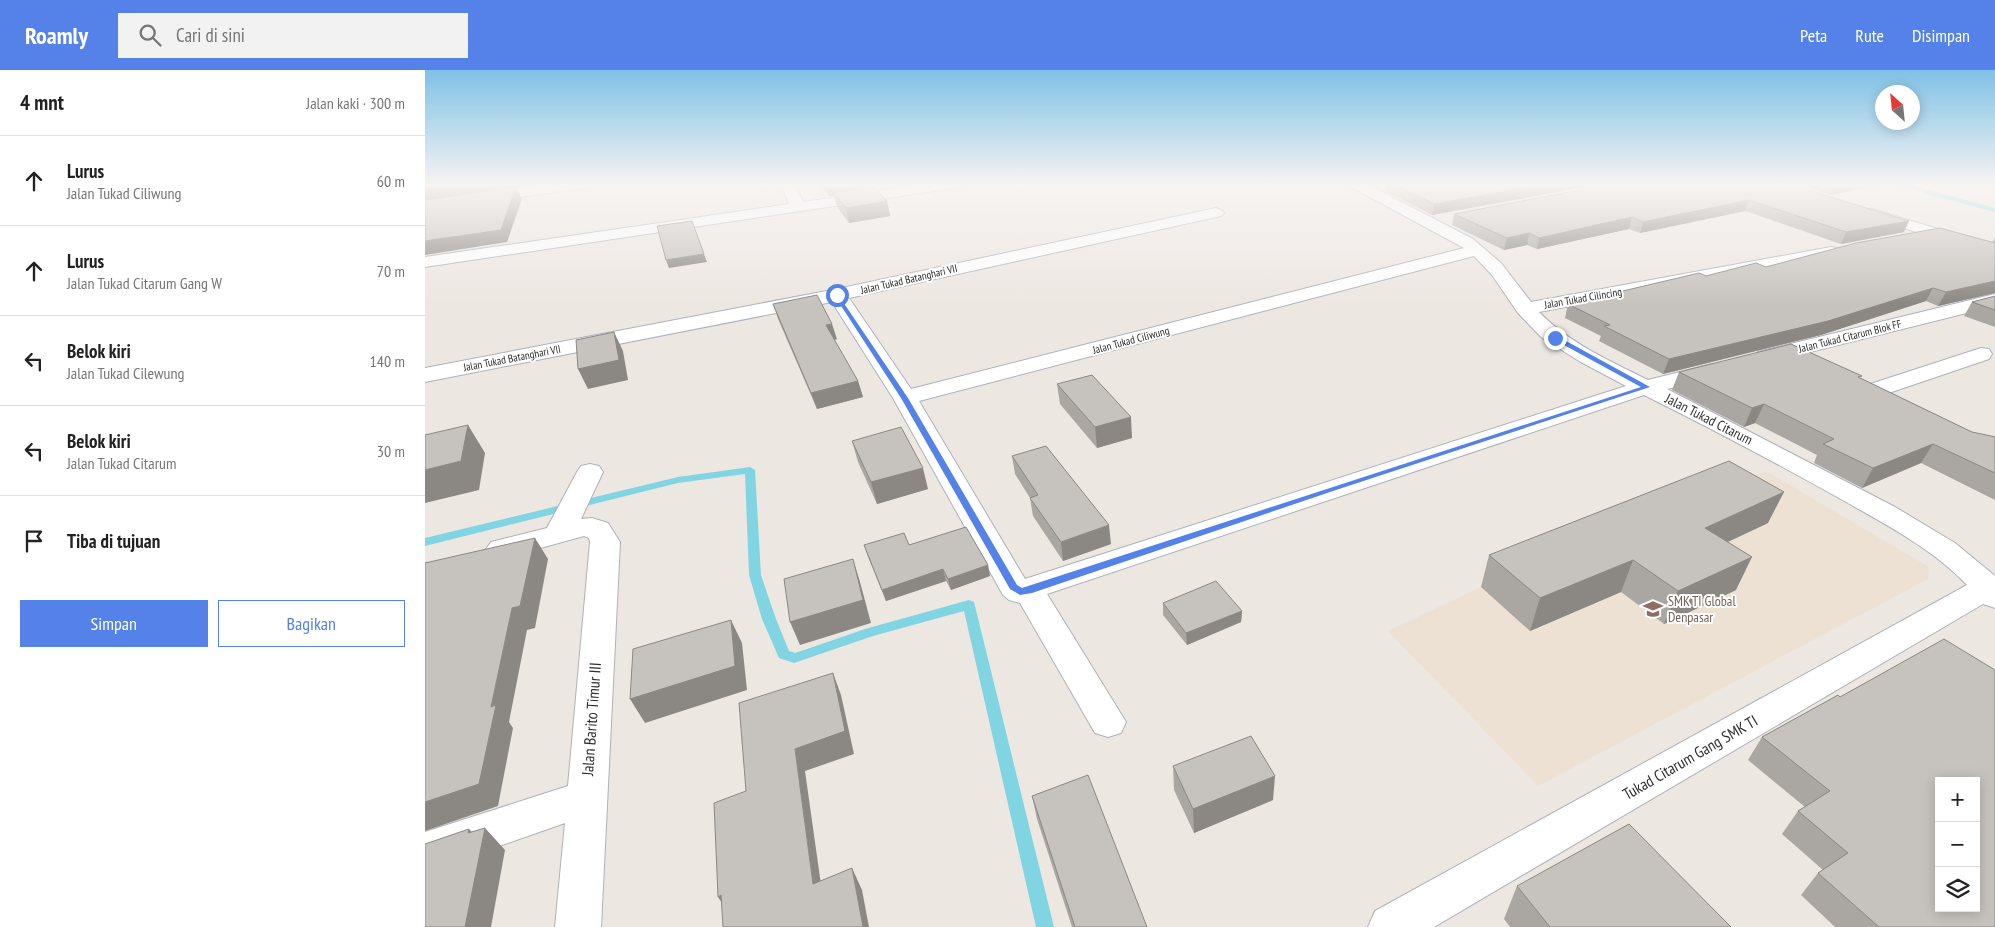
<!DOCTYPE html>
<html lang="id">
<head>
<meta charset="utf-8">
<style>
	body { margin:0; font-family:"PT Sans Narrow",sans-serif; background:#f2f2f2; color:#222 }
	.controls { position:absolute; right:15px; bottom:15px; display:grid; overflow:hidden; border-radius:0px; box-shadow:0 2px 12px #0003 }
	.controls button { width:45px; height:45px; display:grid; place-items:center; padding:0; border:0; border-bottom:1px solid #e0e0e0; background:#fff; color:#222; font:25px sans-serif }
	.compass { position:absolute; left:1450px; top:15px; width:45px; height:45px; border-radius:50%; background:#fff; box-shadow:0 2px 12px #0003; rotate:333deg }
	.stop { position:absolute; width:15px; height:15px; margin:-11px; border:4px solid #5482e8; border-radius:50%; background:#fff }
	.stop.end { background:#5482e8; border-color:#fff; box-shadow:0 1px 5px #0008 }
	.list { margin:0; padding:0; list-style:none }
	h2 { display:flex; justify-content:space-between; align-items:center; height:65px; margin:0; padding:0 20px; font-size:21px }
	h2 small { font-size:16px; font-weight:400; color:#767676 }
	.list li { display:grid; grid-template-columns:32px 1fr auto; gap:15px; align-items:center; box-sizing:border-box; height:90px; padding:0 20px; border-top:1px solid #e0e0e0 }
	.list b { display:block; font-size:19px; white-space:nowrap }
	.list p { margin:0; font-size:16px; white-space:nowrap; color:#767676 }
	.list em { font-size:16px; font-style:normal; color:#767676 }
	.actions { display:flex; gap:10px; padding:15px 20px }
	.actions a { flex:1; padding:11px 0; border:1px solid #5482e8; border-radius:0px; text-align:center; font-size:18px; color:#5482e8 }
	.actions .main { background:#5482e8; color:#fff }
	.icon { flex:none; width:28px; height:28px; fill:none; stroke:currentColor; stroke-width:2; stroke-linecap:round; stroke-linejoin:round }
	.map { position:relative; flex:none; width:1570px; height:857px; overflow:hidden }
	header { display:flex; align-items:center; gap:30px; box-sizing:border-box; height:70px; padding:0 25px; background:#5482e8; color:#fff }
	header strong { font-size:24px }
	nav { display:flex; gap:28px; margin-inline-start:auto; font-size:18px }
	.search { width:350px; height:45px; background:#f2f2f2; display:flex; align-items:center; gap:12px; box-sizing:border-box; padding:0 18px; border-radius:0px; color:#767676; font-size:19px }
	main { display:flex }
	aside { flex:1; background:#fff }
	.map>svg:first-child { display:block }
</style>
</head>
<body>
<header>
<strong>Roamly</strong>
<div class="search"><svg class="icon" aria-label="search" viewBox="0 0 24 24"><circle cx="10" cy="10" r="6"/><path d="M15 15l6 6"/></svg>Cari di sini</div>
<nav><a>Peta</a><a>Rute</a><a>Disimpan</a></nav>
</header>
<main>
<aside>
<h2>4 mnt<small>Jalan kaki · 300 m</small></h2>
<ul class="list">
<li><svg class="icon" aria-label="ahead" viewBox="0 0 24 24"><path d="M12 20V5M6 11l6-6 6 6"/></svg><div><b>Lurus</b><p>Jalan Tukad Ciliwung</p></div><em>60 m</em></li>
<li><svg class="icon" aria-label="ahead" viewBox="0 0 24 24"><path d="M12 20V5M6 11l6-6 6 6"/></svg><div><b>Lurus</b><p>Jalan Tukad Citarum Gang W</p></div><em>70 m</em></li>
<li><svg class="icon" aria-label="left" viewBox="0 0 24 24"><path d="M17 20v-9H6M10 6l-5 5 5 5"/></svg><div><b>Belok kiri</b><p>Jalan Tukad Cilewung</p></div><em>140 m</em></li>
<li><svg class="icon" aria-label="left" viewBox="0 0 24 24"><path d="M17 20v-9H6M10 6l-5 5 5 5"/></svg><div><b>Belok kiri</b><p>Jalan Tukad Citarum</p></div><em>30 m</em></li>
<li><svg class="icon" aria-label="arrive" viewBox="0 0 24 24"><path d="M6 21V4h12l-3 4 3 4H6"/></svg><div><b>Tiba di tujuan</b></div></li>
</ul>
<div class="actions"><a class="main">Simpan</a><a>Bagikan</a></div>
</aside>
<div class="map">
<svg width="1570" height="857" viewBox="0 0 1570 857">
	<rect width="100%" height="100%" fill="#ede7e2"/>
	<!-- education -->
	<path fill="#ece1d3" d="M1341 401 1504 497 1503 509 1113 716 963 561 1056 517Z"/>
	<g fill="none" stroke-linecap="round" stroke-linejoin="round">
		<!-- stream -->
		<path fill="#81d5e3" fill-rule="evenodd" d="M1473 114H1482L1570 138V142L1509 126Z
			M325 397 330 400 336 505 351 549 364 581 370 583 379 580 440 559 544 530 549 532 629 857H611L539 541 448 566 369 593 354 588 337 549 324 505 320 404 253 413 0 476V468L253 407Z"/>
		<defs>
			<path id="street" d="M126 114H164L162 117 157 118 0 141V131Z
				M356 114H370L378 132 501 114H537L535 117 530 118 0 197V187L364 134Z
				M924 114H942L1048 169 1076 193 1106 232 1406 177 1412 178 1415 182 1412 186 1406 187 1114 242C1144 273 1185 291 1223 310L1287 294 1295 296 1298 301 1295 306 1242 319 1470 437 1530 473 1570 506V538L1558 534 1009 857H943L950 841 1542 515C1507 478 1458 453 1414 428 1350 392 1285 358 1219 325L622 524 701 652 696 663 683 667 670 663 595 533 584 530 578 525 468 328 407 232 0 312V298L412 219 791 138 796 140 799 143 796 146 424 228 486 319 1039 178 926 117ZM1049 186 1067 205 1093 243 1116 267 1154 291 1201 316 600 509 494 331Z
				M1447 139 1570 176V186L1442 147 1439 144 1442 141Z
				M1570 224V236L1341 293 1333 292 1330 287 1333 282Z
				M1556 278 1564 279 1567 284 1564 289 1449 328 1441 330 1433 328 1429 323 1433 318Z
				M165 394 174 396 178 402 156 449 167 448 183 453 195 472 176 857H130L140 753 0 802V762L143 716 165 472 164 468 159 466 76 489 66 486 61 479 66 472 122 458 152 402 156 396Z"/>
		</defs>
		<!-- street casing -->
		<use href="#street" stroke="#aeb1b8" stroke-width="2"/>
		<!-- street -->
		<use href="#street" fill="#fff" fill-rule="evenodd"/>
	</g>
	<!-- wall -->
	<path fill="#aaa7a3" d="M394 114H441L442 118 462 131 465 146 424 153 412 137 409 126H404Z
		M961 114H1175L1007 145 960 121Z
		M1363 114 1479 162 1416 174 1320 141 1215 163 1204 159 1112 179 1102 175 1079 180 1027 155 1029 144Z
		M1369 114H1456L1406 125Z
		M1570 168V223L1513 236 1501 231 1396 265 1238 304 1174 271 1176 266 1140 248 1143 234 1281 206 1341 197 1567 172Z
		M1570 226V257L1539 246 1547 232Z
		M348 234 412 269 409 270 433 311 438 327 392 339 353 249Z
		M1254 302 1435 308 1547 362 1570 367V430L1496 393 1437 418 1389 393 1392 385 1330 353 1319 357 1247 320Z
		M632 314 707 368 672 378 635 334Z
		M427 371 503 419 452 434 433 392Z
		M587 386 686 474 638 491 608 446 605 428 590 404Z
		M1343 453 1303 472 1311 520 1239 554 1196 522 1105 561 1056 517 1064 485Z
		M439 475H484L563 495 565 506 526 520 521 511 461 531 443 487Z
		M738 533 817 541 816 552 762 575 738 545Z
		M1413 625 1570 857H1410L1376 825 1393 803 1398 800 1357 764 1373 741 1380 737 1323 690 1337 667Z
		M748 696 848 730 769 763 749 720Z
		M607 726 722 857H647L612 749Z
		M1092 816 1306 857H1085L1079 849Z"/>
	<!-- shaded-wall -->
	<path fill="#8b8884" d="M24 114H106V115L0 130V117Z
		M435 114H441L442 121 408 123 409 126H404L402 119Z
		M1121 114H1175L1007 145 1009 134Z
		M1414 114H1456L1406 125 1410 115Z
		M91 117 97 129 82 172 0 185V171Z
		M1324 130 1320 141 1215 163 1218 152Z
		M462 131 465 146 424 153 421 138Z
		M1207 147 1204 159 1112 179 1114 168Z
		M1484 151 1479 162 1416 174 1421 162Z
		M1104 163 1102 175 1079 180 1082 168Z
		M279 184 282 192 244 198 241 190Z
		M1570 211V223L1513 236 1521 222Z
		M1508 218 1501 231 1396 265 1238 304 1244 289Z
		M407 254 412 269 406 271 401 255Z
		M189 262 198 281 203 310 163 319 153 299Z
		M433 311 438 327 392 339 386 323Z
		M1339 334 1330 353 1319 357 1327 338Z
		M706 347 707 368 672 378 670 357Z
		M43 355 60 383 54 420 0 433V400Z
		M1508 374 1496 393 1437 418 1448 398Z
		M498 398 503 419 452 434 446 412Z
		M1359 422 1343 453 1266 489 1280 458Z
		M684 455 686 474 638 491 636 472Z
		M110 468 123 489 110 558 102 560 84 652 88 658 73 736 0 761V732L66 637 87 538Z
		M1327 487 1311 520 1239 554 1253 521Z
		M428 489 435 512 446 553 375 575 365 552Z
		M1208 490 1196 522 1105 561 1115 528Z
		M563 495 565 506 526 520 523 509Z
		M518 499 521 511 461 531 457 520Z
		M817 541 816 552 762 575 761 563Z
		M306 550 317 573 322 620 220 653 205 629Z
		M408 603 416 625 429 684 380 701 399 836 388 814 370 679Z
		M850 706 848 730 769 763 768 739Z
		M60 758 80 780 66 857H40L43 763 44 759 57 773Z
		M427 798 437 820 444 857H438Z
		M296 825 307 848 293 827Z"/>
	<!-- building -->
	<path fill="#c6c2bd" stroke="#8b8884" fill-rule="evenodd" d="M0 114H24L0 117Z
		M398 114H435L402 119Z
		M968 114H1121L1009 134Z
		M1187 114H1363L1484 151 1421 162 1324 130 1218 152 1207 147 1114 168 1104 163 1082 168 1029 144Z
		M91 117 76 160 0 171V130Z
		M449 117 462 131 421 138 408 123Z
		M267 151 279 184 241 190 232 156Z
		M1515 158 1570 173V211L1521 222 1508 218 1403 251 1244 289 1179 256 1185 255 1143 234 1274 203 1281 206 1331 193 1341 197 1431 173Z
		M392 225 407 254 401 255 433 311 386 323 348 234Z
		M1570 226V240L1547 232Z
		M189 262 194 290 153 299 151 270Z
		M1366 274 1437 306 1433 307 1547 362 1566 366 1570 367V403L1508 374 1448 398 1398 374 1409 369 1339 334 1327 338 1254 302Z
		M667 305 706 347 670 357 632 314Z
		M43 355 36 391 0 400V365Z
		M476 357 498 398 446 412 427 371Z
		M621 376 684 455 636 472 605 428 613 425 587 386Z
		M1304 391 1359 422 1280 458 1327 487 1253 521 1208 490 1115 528 1064 485Z
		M541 457 563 495 523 509 518 499 457 520 439 475 479 463 484 475Z
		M110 468 95 536 87 538 66 637 71 635 54 714 0 732V493Z
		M428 489 438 530 365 552 359 509Z
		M791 511 817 541 761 563 738 533Z
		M306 550 310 596 205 629 208 579Z
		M1519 569 1570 600V857H1454L1393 803 1423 783 1373 741 1405 721 1337 667 1413 625 1415 627ZM1514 711H1551V838H1514Z
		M408 603 420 661 370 679 388 814 427 798 438 857H298L296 825 293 827 289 733 321 721 314 633Z
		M826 666 850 706 768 739 748 696Z
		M663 705 722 857H650L607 726Z
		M1204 754 1306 857H1125L1092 816Z
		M60 758 40 857H0V774L44 759 43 763Z"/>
	<!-- sky -->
	<linearGradient id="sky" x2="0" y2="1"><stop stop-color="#7fc1e6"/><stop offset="0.49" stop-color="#f7f4f2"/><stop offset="1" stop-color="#f7f4f2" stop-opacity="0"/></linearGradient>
	<rect width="1570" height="234" fill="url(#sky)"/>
	<!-- route -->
	<path fill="#5482e8" d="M412 223 483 328 592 515 597 518 1216 317 1128 269V266H1132L1225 317 911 420 607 523 595 525 585 519 476 328 409 225Z"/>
	<!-- icons -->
	<defs>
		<symbol id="school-bare" viewBox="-9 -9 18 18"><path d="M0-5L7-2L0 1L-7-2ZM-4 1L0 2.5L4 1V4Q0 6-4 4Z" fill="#8d6e63" stroke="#fff" stroke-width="2.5" paint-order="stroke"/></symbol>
	</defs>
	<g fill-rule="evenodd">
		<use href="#school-bare" x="1214" y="525" width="28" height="28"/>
	</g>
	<g text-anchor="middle" stroke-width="4" stroke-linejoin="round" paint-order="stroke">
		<!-- far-street labels -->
		<g font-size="11" fill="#2d2d2d" stroke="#fff">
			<text transform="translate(484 209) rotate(-13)" y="4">Jalan Tukad Batanghari VII</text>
			<text transform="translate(1158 228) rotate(-10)" y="4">Jalan Tukad Cilincing</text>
			<text transform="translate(1425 266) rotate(-14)" y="4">Jalan Tukad Citarum Blok FF</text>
			<text transform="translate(706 270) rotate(-15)" y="4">Jalan Tukad Ciliwung</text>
			<text transform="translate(87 288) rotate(-11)" y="4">Jalan Tukad Batanghari VII</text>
		</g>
		<!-- street labels -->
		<g font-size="14" fill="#2d2d2d" stroke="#fff">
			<text transform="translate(1284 349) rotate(27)" y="5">Jalan Tukad Citarum</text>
		</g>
		<!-- education labels -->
		<g font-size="14" fill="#785e54" stroke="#fff" text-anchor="start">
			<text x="1243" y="536">SMK TI Global<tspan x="1243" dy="16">Denpasar</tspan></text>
		</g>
		<!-- near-street labels -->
		<g font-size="16" fill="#2d2d2d" stroke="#fff">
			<text transform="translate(166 649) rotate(-86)" y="6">Jalan Barito Timur III</text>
			<text transform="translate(1265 687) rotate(-30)" y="6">Tukad Citarum Gang SMK TI</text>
		</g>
	</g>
</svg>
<div class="controls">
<button>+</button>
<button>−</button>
<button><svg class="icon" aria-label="layers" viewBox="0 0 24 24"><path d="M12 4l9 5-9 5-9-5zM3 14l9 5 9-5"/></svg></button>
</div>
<svg class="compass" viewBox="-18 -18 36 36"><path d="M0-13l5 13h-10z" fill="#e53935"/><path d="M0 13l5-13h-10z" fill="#767676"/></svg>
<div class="stop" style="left:412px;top:225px"></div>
<div class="stop end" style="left:1130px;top:268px"></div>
</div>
</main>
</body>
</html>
